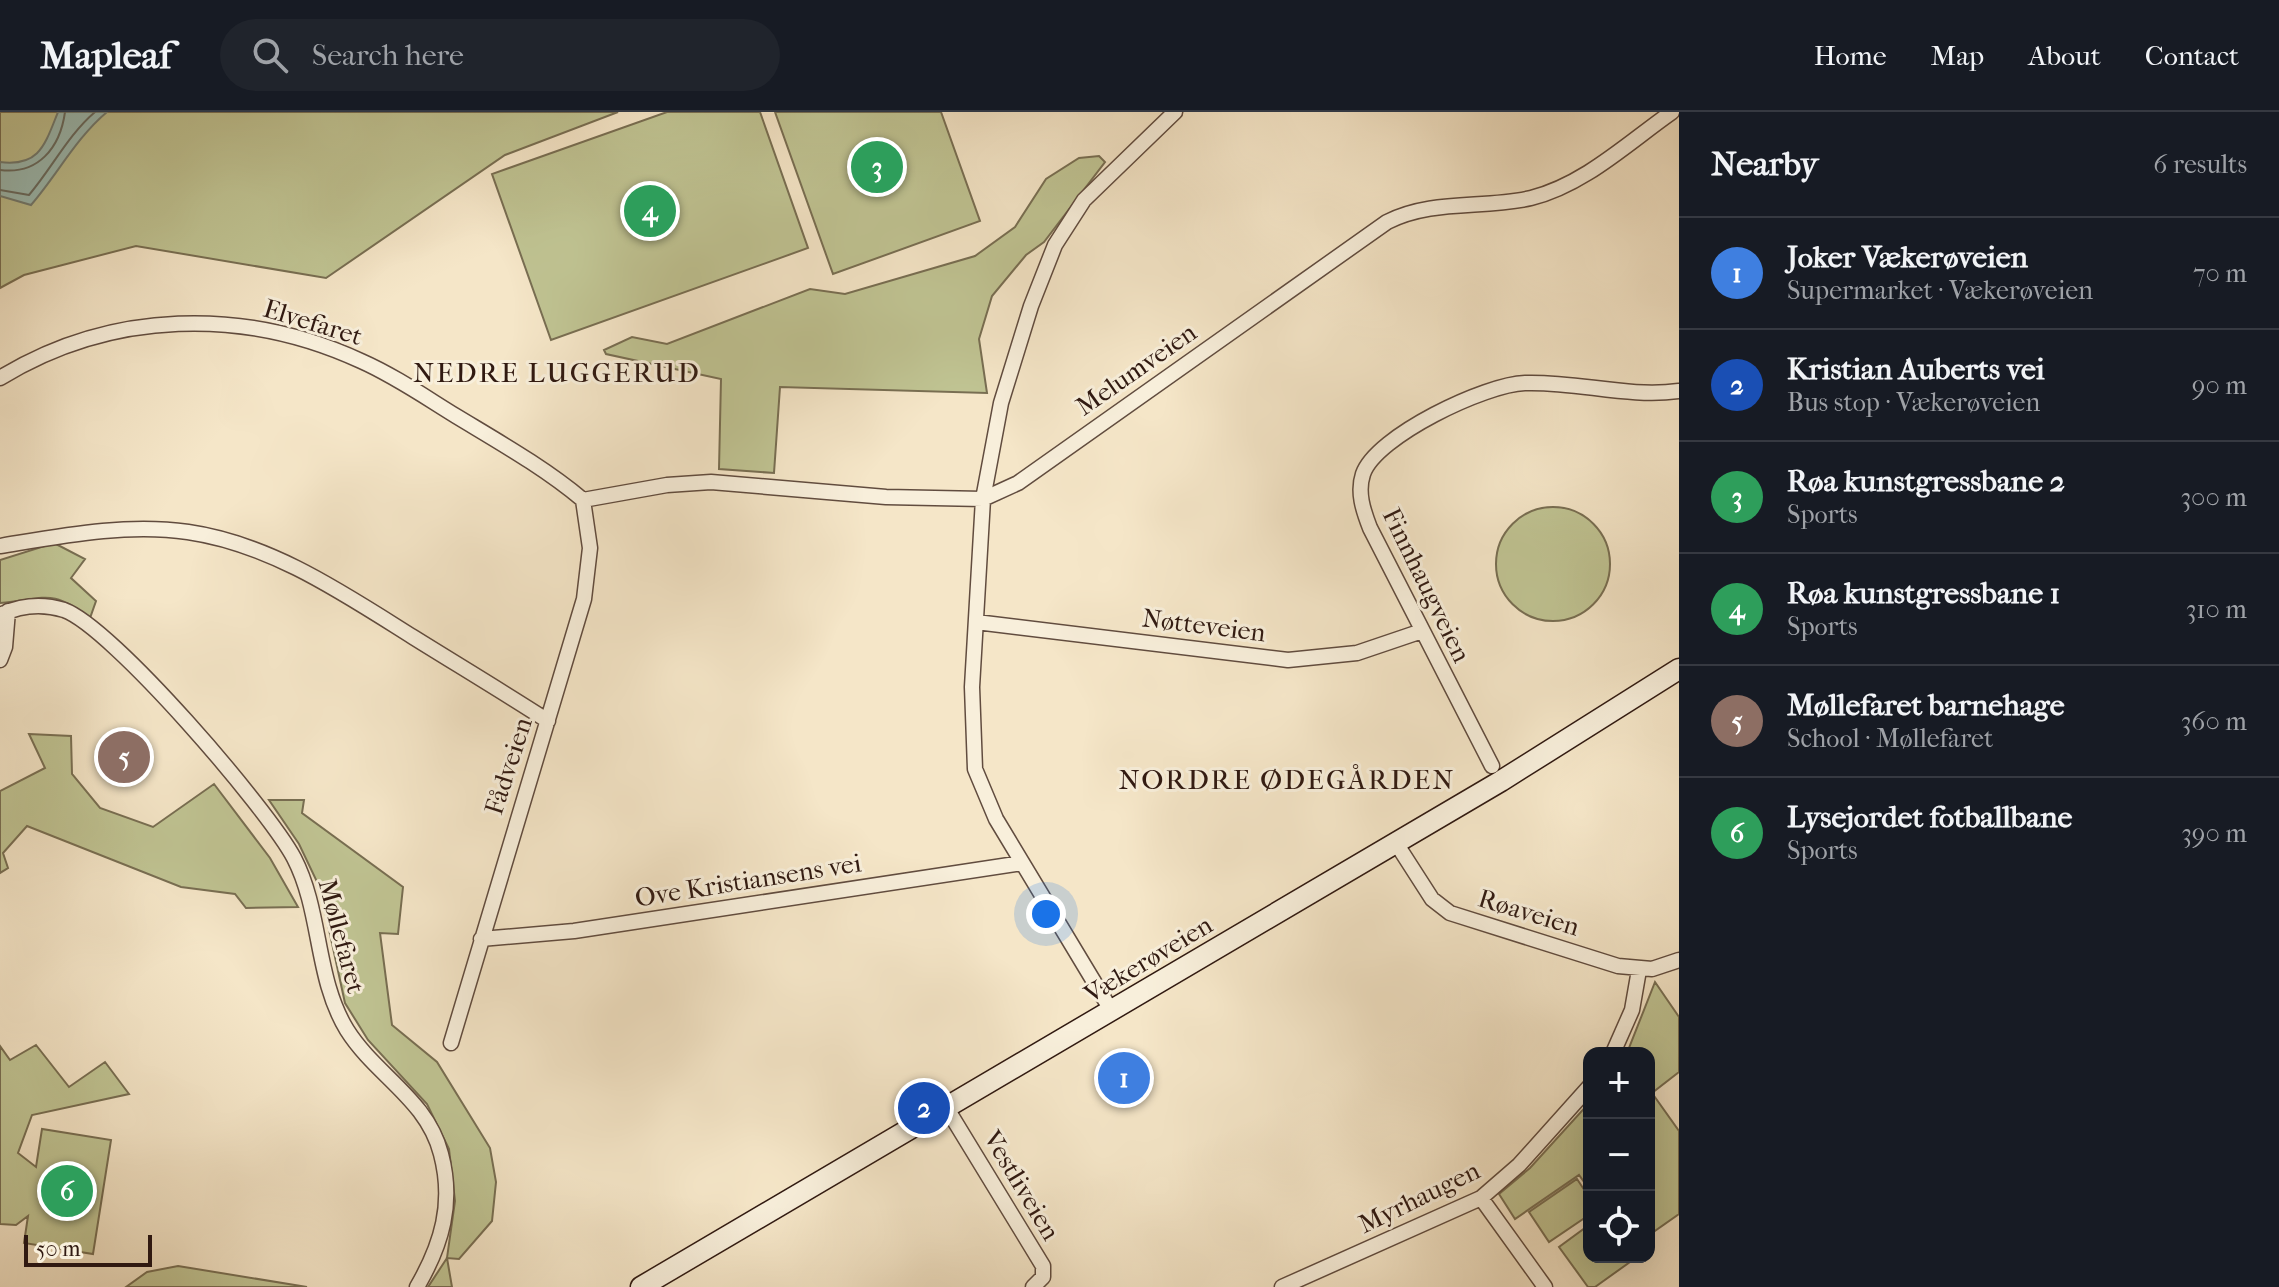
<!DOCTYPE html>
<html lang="en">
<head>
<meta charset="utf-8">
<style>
	body { margin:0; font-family:"IM FELL French Canon",serif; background:#20242c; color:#f1f3f6 }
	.controls { position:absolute; right:24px; bottom:24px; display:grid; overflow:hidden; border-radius:16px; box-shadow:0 8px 32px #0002 }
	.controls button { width:72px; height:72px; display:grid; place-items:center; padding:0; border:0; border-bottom:2px solid #363941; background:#171b24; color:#f1f3f6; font:40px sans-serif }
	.scale { position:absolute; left:24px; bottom:20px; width:128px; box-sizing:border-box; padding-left:8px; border:4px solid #301911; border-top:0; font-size:22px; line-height:28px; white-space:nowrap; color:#301911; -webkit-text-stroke:6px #f8efdb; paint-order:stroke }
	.you { position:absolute; left:1046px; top:802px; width:28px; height:28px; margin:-20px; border:6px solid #fff; border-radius:50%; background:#1a73e8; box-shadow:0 0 0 12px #1a73e833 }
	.badge { display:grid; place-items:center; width:52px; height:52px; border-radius:50%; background:#ea580c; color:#fff; font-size:26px; font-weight:700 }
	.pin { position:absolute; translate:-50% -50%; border:4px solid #fff; box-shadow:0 2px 8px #0006 }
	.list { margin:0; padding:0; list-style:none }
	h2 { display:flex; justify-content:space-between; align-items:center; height:104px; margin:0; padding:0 32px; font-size:34px }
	h2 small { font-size:26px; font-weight:400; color:#9ea1a6 }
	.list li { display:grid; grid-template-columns:52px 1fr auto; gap:24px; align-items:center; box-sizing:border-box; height:112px; padding:0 32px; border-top:2px solid #363941 }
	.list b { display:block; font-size:30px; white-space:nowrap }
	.list p { margin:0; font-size:26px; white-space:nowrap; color:#9ea1a6 }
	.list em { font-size:26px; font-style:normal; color:#9ea1a6 }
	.icon { flex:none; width:44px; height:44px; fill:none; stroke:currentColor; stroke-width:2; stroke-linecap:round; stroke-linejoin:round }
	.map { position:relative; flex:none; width:1679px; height:1175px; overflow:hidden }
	header { display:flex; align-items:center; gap:48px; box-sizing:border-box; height:112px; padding:0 40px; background:#171b24; border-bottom:2px solid #363941 }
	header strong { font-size:38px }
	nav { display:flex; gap:44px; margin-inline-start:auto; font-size:28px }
	.search { width:560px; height:72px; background:#20242c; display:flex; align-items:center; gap:20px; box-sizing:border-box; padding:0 28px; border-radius:44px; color:#9ea1a6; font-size:30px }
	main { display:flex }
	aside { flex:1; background:#171b24 }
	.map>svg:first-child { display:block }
</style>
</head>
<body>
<header>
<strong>Mapleaf</strong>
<div class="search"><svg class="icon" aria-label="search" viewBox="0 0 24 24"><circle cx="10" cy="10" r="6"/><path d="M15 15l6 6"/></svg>Search here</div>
<nav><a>Home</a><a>Map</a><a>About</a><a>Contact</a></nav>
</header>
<main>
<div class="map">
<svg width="1679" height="1175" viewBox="0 0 1679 1175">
	<rect width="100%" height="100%" fill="#f5e6c8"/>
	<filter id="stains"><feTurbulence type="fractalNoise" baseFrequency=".0025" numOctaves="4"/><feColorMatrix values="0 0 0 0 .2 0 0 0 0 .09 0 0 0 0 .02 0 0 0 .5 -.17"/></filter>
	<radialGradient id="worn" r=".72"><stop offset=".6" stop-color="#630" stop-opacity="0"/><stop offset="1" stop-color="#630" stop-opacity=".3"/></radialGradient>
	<!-- green -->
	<path fill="#c0c493" stroke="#786e52" stroke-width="2" d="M0 0H618L505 43 326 166 136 134 24 163 0 176Z
		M667 0H760L808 136 551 228 492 62Z
		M775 0H941L980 109 833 162Z
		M1099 44 1105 50 1044 130 1026 143 992 184 979 227 987 281 780 275 774 361 719 357 721 267 606 242 604 238 632 225 667 232 810 177 845 182 975 144 1015 115 1046 67 1079 46Z
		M1496 452a57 57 0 1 1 114 0a57 57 0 1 1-114 0Z
		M54 431 85 447 71 466 96 489 90 506C50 475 44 488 0 491V448Z
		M29 622 71 624 72 662 100 696 153 715 214 672 270 746 298 795 246 796 235 782 181 775 27 714 3 741 8 756 0 761V679L45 656Z
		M269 688H304L302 701 403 775 398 822 380 821 392 913 437 950 490 1036 496 1070 492 1109 459 1147 447 1146 452 1175H428L447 1146 455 1089 449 1037 427 992 368 928 345 891 320 776 299 732Z
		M1655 870 1679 905V960L1652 981 1679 1019V1102L1649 1123V941H1627Z
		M36 933 69 975 105 950 129 982 32 1003 18 1041 36 1055 42 1017 111 1028 93 1142 24 1131 28 1104 16 1113 0 1112V934L10 948Z
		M1589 991V1077L1579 1063 1515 1107 1499 1082 1530 1056Z
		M1577 1067 1589 1085V1103L1549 1130 1529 1100Z
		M1589 1113V1145H1637L1595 1175H1588L1559 1135Z
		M178 1154 307 1175H126L147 1160Z"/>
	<!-- water -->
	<path fill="#9cbfb8" stroke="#717d75" stroke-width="2" d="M58 0H107C76 26 57 63 31 93L0 84V50C40 55 45 32 58 0Z"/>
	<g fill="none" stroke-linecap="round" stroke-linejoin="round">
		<!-- shore -->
		<path stroke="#666c64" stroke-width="2" d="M0 58C38 63 60 36 65 0
			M0 78 29 83C52 56 68 23 95 0"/>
		<defs>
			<path id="street" d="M0 266C111 198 244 195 361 249 395 264 425 285 456 304 499 330 545 356 583 388
				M583 388 667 373 711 370 886 385 983 387 1018 371 1387 110C1432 87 1483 97 1531 86 1584 73 1629 30 1672 0
				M0 434C61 424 126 411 188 420 271 432 343 481 413 525 458 553 503 580 548 609
				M0 503C21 493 42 491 64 498 112 515 268 697 294 746 322 800 315 866 347 918 376 964 427 987 441 1042 454 1091 442 1132 417 1175
				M976 510 1288 548 1357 541 1422 519
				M0 548 5 535 8 499
				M1492 654 1370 416C1363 398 1357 380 1363 362 1376 324 1486 272 1525 271 1577 269 1627 286 1679 279
				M1396 731 1432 787 1450 801 1618 854 1652 857 1679 848
				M481 827 574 819 1022 751
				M1111 898 996 707 975 657 972 575 983 387 1001 291 1031 194 1055 133 1084 88 1175 0
				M451 931 584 487 590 436 583 388
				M1613 941 1632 898 1639 858
				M946 995 1043 1154V1165L1033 1175
				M1481 1086 1545 1175
				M1282 1175 1481 1086 1519 1053 1589 975"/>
			<path id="secondary" d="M641 1175 1501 669 1679 557"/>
		</defs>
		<!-- street casing -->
		<use href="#street" stroke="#614c3f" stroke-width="17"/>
		<!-- secondary casing -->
		<use href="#secondary" stroke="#301911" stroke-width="23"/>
		<!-- street -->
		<use href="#street" stroke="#f8efdb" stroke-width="14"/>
		<!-- secondary -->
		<use href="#secondary" stroke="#f8efdb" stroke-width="20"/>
	</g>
	<g text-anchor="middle" stroke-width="6" stroke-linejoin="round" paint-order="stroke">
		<!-- street labels -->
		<g font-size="26" fill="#301911" stroke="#f8efdb">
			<text transform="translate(313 210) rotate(17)" y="9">Elvefaret</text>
			<text transform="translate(1136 257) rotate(-35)" y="9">Melumveien</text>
			<text transform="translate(1427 473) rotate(64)" y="9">Finnhaugveien</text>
			<text transform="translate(1204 513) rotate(7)" y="9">Nøtteveien</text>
			<text transform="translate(508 654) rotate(-72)" y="9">Fådveien</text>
			<text transform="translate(748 768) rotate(-9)" y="9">Ove Kristiansens vei</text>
			<text transform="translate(1529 800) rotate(17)" y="9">Røaveien</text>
			<text transform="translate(342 824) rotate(75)" y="9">Møllefaret</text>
			<text transform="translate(1148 847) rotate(-31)" y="9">Vækerøveien</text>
			<text transform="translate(1022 1073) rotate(59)" y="9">Vestliveien</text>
			<text transform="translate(1419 1085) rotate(-26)" y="9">Myrhaugen</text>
		</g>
		<!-- neighbourhood labels -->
		<g font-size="28" letter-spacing="2" fill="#301911" stroke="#f8efdb">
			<text x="557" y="270">NEDRE LUGGERUD</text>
			<text x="1287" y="677">NORDRE ØDEGÅRDEN</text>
		</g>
	</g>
	<rect width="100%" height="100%" filter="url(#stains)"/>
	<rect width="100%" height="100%" fill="url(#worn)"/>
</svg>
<div class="controls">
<button>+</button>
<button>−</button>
<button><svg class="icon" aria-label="locate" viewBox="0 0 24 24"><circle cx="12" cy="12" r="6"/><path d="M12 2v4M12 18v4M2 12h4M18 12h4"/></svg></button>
</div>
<div class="scale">50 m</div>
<div class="you"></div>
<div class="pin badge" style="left:1124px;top:966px;background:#3f7fe0">1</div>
<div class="pin badge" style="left:924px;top:996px;background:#1a4fb4">2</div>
<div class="pin badge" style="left:877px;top:55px;background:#2e9e5b">3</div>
<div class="pin badge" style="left:650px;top:99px;background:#2e9e5b">4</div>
<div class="pin badge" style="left:124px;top:645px;background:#8d6e63">5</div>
<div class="pin badge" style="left:67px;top:1079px;background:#2e9e5b">6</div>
</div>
<aside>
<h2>Nearby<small>6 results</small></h2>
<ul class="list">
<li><span class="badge" style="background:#3f7fe0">1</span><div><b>Joker Vækerøveien</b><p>Supermarket · Vækerøveien</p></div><em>70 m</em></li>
<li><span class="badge" style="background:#1a4fb4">2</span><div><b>Kristian Auberts vei</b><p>Bus stop · Vækerøveien</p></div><em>90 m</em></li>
<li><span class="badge" style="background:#2e9e5b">3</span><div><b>Røa kunstgressbane 2</b><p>Sports</p></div><em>300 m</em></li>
<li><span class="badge" style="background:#2e9e5b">4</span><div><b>Røa kunstgressbane 1</b><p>Sports</p></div><em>310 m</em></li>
<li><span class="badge" style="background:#8d6e63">5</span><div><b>Møllefaret barnehage</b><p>School · Møllefaret</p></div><em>360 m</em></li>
<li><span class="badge" style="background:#2e9e5b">6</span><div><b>Lysejordet fotballbane</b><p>Sports</p></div><em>390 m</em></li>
</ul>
</aside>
</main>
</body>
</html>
